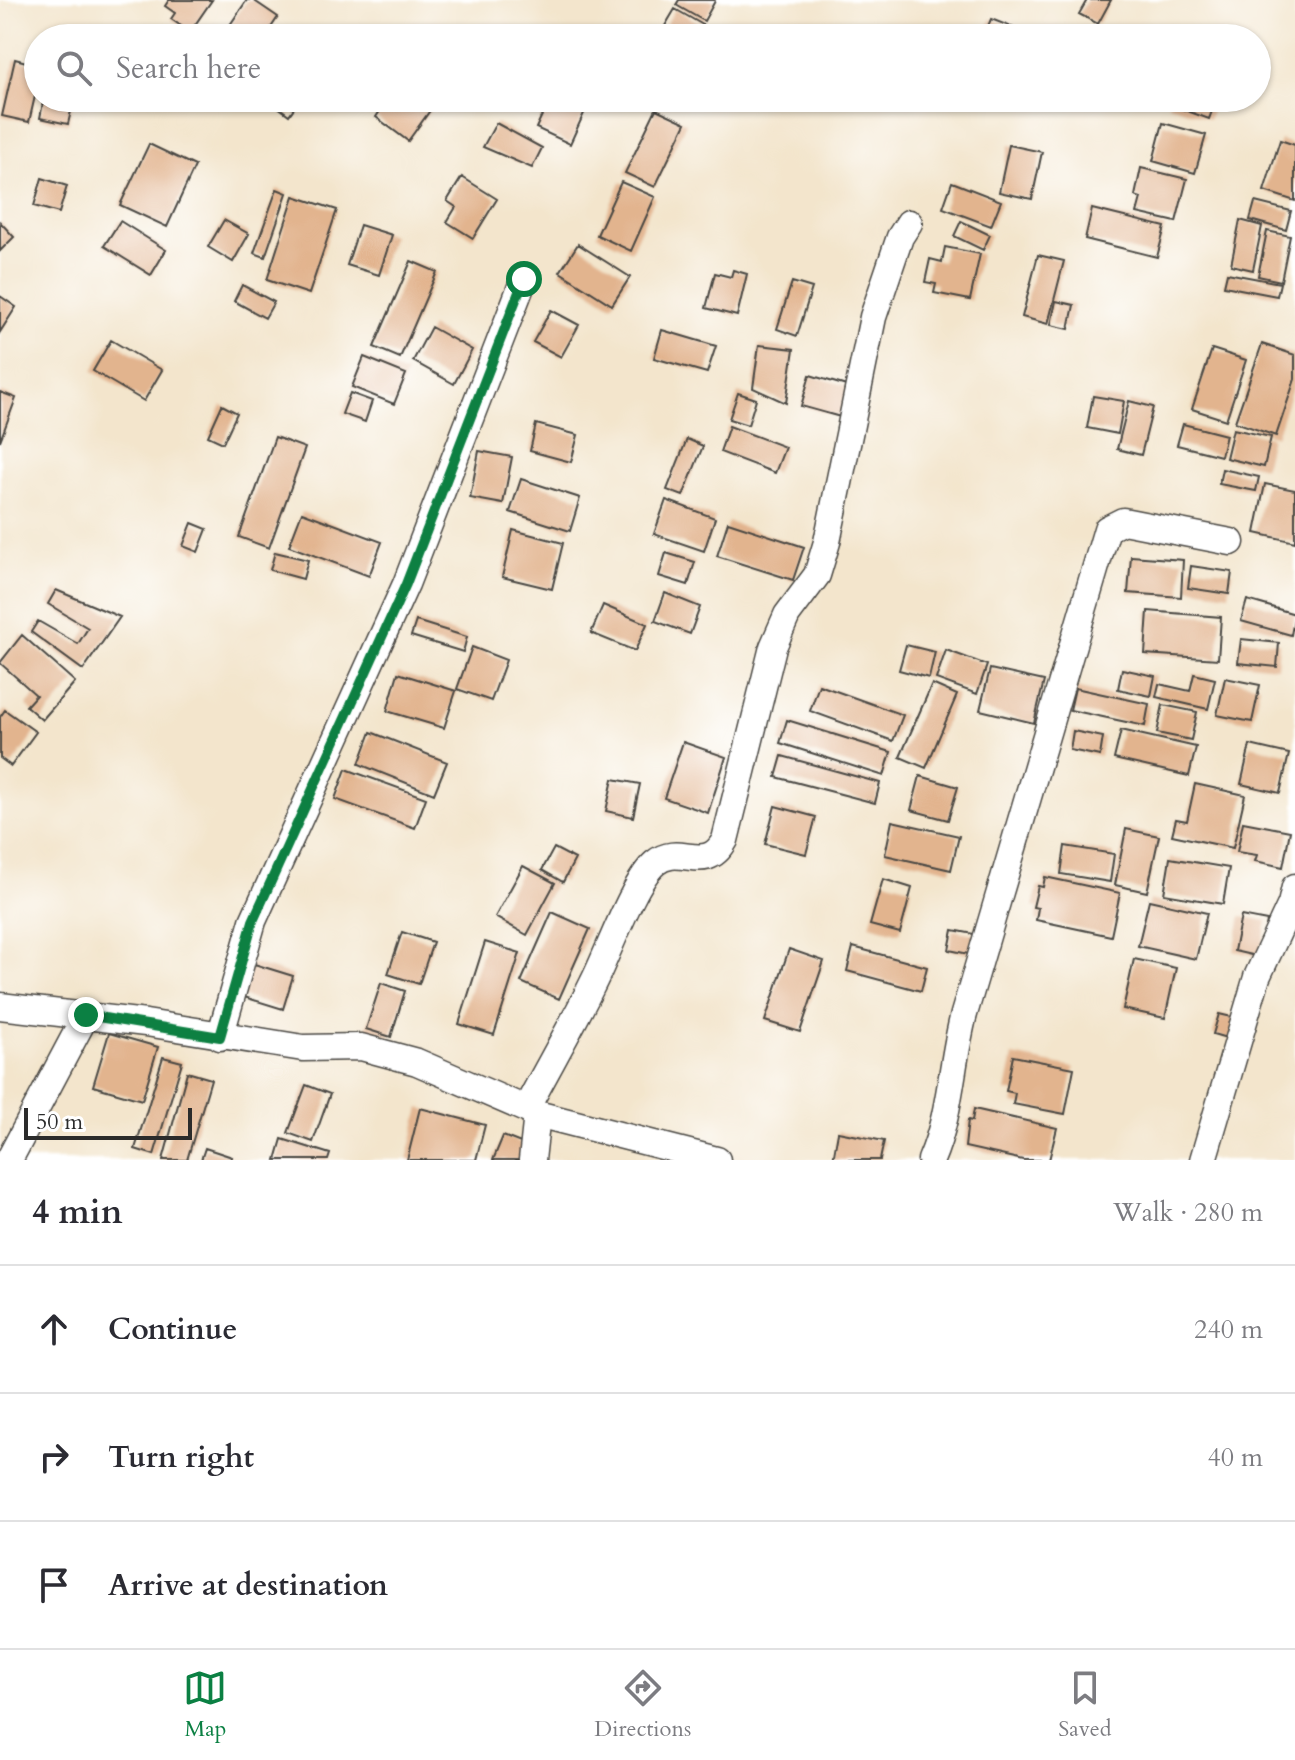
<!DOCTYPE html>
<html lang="en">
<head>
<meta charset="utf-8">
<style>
	body { margin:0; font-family:Cardo,serif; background:#f7f7f7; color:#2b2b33 }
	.scale { position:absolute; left:24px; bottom:20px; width:168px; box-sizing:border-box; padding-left:8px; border:4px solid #2b2b2b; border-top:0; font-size:22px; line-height:28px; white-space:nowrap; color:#2b2b2b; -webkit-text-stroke:6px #fff; paint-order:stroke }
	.stop { position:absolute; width:24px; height:24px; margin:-18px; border:6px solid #0b8043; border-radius:50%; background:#fff }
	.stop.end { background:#0b8043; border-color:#fff; box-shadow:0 2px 8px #0008 }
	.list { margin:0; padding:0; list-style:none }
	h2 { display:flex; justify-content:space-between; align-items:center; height:104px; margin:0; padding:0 32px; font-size:34px }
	h2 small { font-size:26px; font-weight:400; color:#7c7c81 }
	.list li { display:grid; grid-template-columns:52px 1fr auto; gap:24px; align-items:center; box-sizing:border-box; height:128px; padding:0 32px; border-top:2px solid #e1e1e2 }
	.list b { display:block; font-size:30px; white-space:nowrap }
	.list em { font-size:26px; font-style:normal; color:#7c7c81 }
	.icon { flex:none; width:44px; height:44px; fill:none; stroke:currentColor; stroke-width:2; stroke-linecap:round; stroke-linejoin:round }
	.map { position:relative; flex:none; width:1295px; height:1160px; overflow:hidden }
	.search { position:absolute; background:#fff; box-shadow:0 2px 6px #0004; left:24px; right:24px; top:24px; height:88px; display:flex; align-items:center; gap:20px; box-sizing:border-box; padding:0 28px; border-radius:44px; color:#7c7c81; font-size:30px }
	.sheet { height:488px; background:#fff }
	nav { display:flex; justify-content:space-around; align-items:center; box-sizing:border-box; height:112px; border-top:2px solid #e1e1e2; background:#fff; font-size:22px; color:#7c7c81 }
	nav a { display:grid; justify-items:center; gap:4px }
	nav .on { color:#0b8043 }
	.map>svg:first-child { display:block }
</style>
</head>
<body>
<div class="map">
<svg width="1295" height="1160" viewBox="0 0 1295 1160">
	<rect width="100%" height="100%" fill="#fff"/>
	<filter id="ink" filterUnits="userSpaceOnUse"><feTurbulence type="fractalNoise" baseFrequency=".0125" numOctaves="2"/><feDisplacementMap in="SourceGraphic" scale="16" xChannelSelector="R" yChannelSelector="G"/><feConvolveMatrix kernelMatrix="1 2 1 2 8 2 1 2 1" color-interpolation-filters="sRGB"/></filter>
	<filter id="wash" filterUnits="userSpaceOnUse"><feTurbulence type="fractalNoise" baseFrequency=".006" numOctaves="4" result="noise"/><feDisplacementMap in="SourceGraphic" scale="32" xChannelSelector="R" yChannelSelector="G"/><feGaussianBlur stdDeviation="1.8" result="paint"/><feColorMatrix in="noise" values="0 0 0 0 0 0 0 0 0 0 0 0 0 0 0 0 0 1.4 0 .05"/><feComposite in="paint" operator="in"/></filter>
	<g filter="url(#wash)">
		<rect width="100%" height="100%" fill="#f3e5cc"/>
		<g id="blocks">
			<!-- building -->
			<path fill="#e2b48e" d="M169 0H212L190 32 171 19 175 13 165 6Z
				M247 0H253L278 17 264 38H221Z
				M679 0H714L715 1 704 21 676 5Z
				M1087 0H1111L1098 24 1079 14Z
				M675 9 703 25 695 38H673L662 31Z
				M991 19 1040 38H983Z
				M441 25 458 33 455 38H434Z
				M15 59 38 65V83L29 122 2 116Z
				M44 98H74L68 124 40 118Z
				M266 98H301L289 115Z
				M389 98H439L408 141 376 117Z
				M550 98H591L570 144 536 128Z
				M1171 98H1199L1215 103 1209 119 1168 104Z
				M656 109 686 123 655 187 625 173Z
				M496 123 542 148 532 168 483 147Z
				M1163 123 1206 135 1195 173 1153 161Z
				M1280 140 1295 145V201L1264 191Z
				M149 144 195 166 167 227 120 205Z
				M1009 145 1042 152 1032 199 999 192Z
				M1141 168 1187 179 1176 222 1137 213 1141 198 1135 196Z
				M462 177 497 199 473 238 447 222 456 207 447 201Z
				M42 178 67 186 59 213 34 206Z
				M621 182 655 197 631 251 597 235Z
				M952 182 1001 201 991 226 943 208Z
				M277 189 287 193 265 257 254 253Z
				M294 196 337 210 309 294 267 280Z
				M1255 202 1291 211 1286 230 1250 220Z
				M1092 209 1165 227 1157 257 1085 239Z
				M224 220 249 234 233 262 208 247Z
				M1240 220 1262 226 1253 270 1231 265Z
				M120 221 166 250 151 275 104 246Z
				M961 221 990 235 983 250 954 236Z
				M0 222 14 237 0 251Z
				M360 225 392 235 379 275 347 265Z
				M1267 231 1290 236 1281 281 1258 276Z
				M578 244 630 277 612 305 560 272Z
				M945 247 980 254 970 300 934 293 936 284 925 282 930 259 942 262Z
				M1038 255 1064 261 1048 324 1022 317Z
				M411 261 437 272 400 358 374 347Z
				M733 270 747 274 737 316 706 308 715 273 731 277Z
				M1227 273 1280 283 1277 296 1224 286Z
				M792 282 812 288 797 336 777 329Z
				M242 285 274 302 265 318 234 301Z
				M0 296 16 307 0 332Z
				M1056 301 1074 305 1069 329 1051 325Z
				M551 310 579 325 561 357 533 342Z
				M431 327 472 350 454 384 413 361Z
				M662 330 716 346 707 373 654 358Z
				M111 340 162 370 144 401 93 371Z
				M1262 344 1295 355V379L1276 436 1235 422Z
				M759 345 794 349 786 403 753 388Z
				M1212 349 1246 360 1226 420 1192 409Z
				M364 357 406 374 394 404 352 387Z
				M810 375 853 388 844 418 801 406Z
				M0 392 16 398 0 441Z
				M350 393 372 401 365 422 342 414Z
				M738 393 756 399 748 425 729 419Z
				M1093 396 1124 401 1118 434 1087 428Z
				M1129 401 1153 407 1141 455 1117 449Z
				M222 405 237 413 223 443 208 436Z
				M536 424 578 435 571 462 530 451Z
				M1183 424 1226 435 1221 456 1177 445Z
				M729 426 785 447 775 473 720 452Z
				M1233 429 1271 437 1264 467 1226 458Z
				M275 437 305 448 269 548 239 537Z
				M687 439 703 446 683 496 667 490Z
				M479 451 512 457 503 504 470 498Z
				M1222 469 1259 477 1256 491 1219 484Z
				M521 479 580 498 570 531 510 512Z
				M1265 484 1295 490V542L1255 533Z
				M666 500 715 518 704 551 654 534Z
				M302 512 382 542 369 576 289 546Z
				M728 522 804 547 793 580 717 556Z
				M192 523 207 529 198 552 183 546Z
				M513 530 563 543 552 589 502 577Z
				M275 552 308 560 303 579 270 570Z
				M666 553 695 562 688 585 659 576Z
				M1131 556 1183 560 1181 597 1128 593Z
				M1191 566 1232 572 1229 594 1188 588Z
				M56 590 120 617 83 670 31 632 38 621 78 644 88 628 48 604Z
				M665 593 700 607 690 634 655 621Z
				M1247 600 1295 614 1291 635 1241 621Z
				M603 605 647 624 635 651 591 633Z
				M1148 611 1221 617 1218 659 1145 654Z
				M416 621 467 637 463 652 411 636Z
				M22 635 75 682 42 720 26 706 36 695 0 663Z
				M1241 639 1279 643 1277 667 1238 663Z
				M906 645 935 652 929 678 899 670Z
				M472 647 506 660 491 701 457 689Z
				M946 650 987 665 977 694 936 679Z
				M990 669 1044 681 1034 723 980 710Z
				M1122 669 1155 676 1151 696 1118 689Z
				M398 673 456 691 444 728 387 711Z
				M1194 674 1215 679 1208 709 1156 697 1159 684 1190 691Z
				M1225 678 1260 685 1252 722 1217 715Z
				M932 684 957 695 926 768 900 757Z
				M819 685 903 715 893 741 810 711Z
				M1075 688 1149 704 1145 726 1070 710Z
				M1163 705 1197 712 1191 740 1157 733Z
				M5 710 36 732 11 766 0 758V717Z
				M787 720 891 752 884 776 780 743Z
				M1121 730 1196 747 1189 776 1114 759Z
				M1073 731 1103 737 1100 756 1070 750Z
				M371 732 447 762 434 794 359 764Z
				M683 742 726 757 708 813 664 798Z
				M1250 745 1289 754 1280 793 1241 784Z
				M782 756 880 783 875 803 776 777Z
				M346 769 426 798 415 828 335 799Z
				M920 776 958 787 948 820 911 810Z
				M613 779 640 784 633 817 606 811Z
				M1195 784 1245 795 1233 848 1172 835 1176 819 1187 821Z
				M775 806 816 817 806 854 765 844Z
				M892 821 959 836 951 870 885 855Z
				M1243 822 1290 831 1283 867 1255 861 1257 855 1237 852Z
				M1126 829 1159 836 1147 892 1115 885Z
				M1065 846 1114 854 1110 882 1061 874Z
				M554 848 575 859 563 882 542 870Z
				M1170 858 1229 868 1223 904 1164 894Z
				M523 866 555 883 527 935 495 917Z
				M1045 877 1120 893 1111 936 1036 920 1038 908 1033 907 1038 886 1043 887Z
				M883 879 912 888 900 933 870 925Z
				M1149 900 1207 913 1196 959 1138 946Z
				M552 912 590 929 559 999 521 982Z
				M1241 916 1267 921 1260 957 1234 951Z
				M953 930 974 934 969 954 949 950Z
				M402 932 433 942 419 984 388 974Z
				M485 942 520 953 494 1035 459 1024Z
				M853 947 927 967 921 991 847 971Z
				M789 949 824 961 800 1032 765 1021Z
				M1134 959 1176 968 1165 1018 1123 1009Z
				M251 963 293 976 283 1009 241 996Z
				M381 983 405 991 391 1037 366 1029Z
				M1219 1014 1236 1018 1230 1039 1213 1034Z
				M109 1033 158 1047 142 1100 93 1086Z
				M1013 1056 1074 1068 1065 1114 1013 1104 1015 1093 1006 1091Z
				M163 1057 182 1062 154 1155 135 1149Z
				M187 1072 211 1079 187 1160H163Z
				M306 1085 330 1094 313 1142 288 1133Z
				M420 1108 485 1125 476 1160H407Z
				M974 1109 1057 1128 1049 1160H1023L965 1147 968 1120 972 1121Z
				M838 1132 884 1141 880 1160H833Z
				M503 1136 526 1145 520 1160H493Z
				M282 1139 330 1154 328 1160H276Z
				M205 1148 232 1157 231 1160H201Z"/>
		</g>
	</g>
	<g filter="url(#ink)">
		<use href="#blocks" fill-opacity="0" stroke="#494743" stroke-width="2"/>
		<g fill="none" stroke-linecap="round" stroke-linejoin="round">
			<defs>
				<path id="minor" d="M0 1006 146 1023 303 1048 361 1047 417 1062 537 1114 717 1160
					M220 1037 253 921 406 584 524 279
					M526 1109C548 1067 572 1026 593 983 608 954 633 882 655 863 680 842 705 876 725 840L773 647 787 615 817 575 827 542 873 317 900 237 909 223
					M9 1160 86 1015
					M532 1160 537 1114
					M931 1160C951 1114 951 1063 964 1014L1107 529 1123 521 1231 542
					M1203 1160 1257 977 1291 904 1295 887"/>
			</defs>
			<!-- minor casing -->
			<use href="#minor" stroke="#494743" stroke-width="29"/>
			<!-- minor -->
			<use href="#minor" stroke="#fff" stroke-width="26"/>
		</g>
	</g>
	<g fill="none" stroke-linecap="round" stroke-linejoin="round" filter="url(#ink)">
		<!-- route -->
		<path stroke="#0b8043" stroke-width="10" d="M86 1015 220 1037 253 921 406 584 524 279"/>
	</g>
</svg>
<div class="scale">50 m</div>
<div class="stop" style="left:524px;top:279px"></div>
<div class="stop end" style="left:86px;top:1015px"></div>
<div class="search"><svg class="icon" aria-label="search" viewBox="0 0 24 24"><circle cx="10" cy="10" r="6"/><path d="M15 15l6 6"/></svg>Search here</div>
</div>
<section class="sheet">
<h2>4 min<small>Walk · 280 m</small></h2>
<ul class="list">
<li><svg class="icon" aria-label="ahead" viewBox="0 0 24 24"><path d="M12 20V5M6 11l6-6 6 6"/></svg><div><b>Continue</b></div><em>240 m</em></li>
<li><svg class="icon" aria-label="right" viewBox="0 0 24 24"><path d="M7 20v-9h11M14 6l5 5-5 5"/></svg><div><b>Turn right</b></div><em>40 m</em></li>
<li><svg class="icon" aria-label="arrive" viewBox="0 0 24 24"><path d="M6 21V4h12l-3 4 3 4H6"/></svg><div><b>Arrive at destination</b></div></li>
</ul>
</section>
<nav>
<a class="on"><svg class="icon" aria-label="map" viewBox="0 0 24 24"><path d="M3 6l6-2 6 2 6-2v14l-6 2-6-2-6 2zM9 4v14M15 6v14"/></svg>Map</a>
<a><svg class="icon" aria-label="directions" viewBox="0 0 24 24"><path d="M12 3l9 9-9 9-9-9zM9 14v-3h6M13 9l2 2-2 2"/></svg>Directions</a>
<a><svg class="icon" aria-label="saved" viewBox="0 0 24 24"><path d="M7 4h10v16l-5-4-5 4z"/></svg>Saved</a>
</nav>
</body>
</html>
